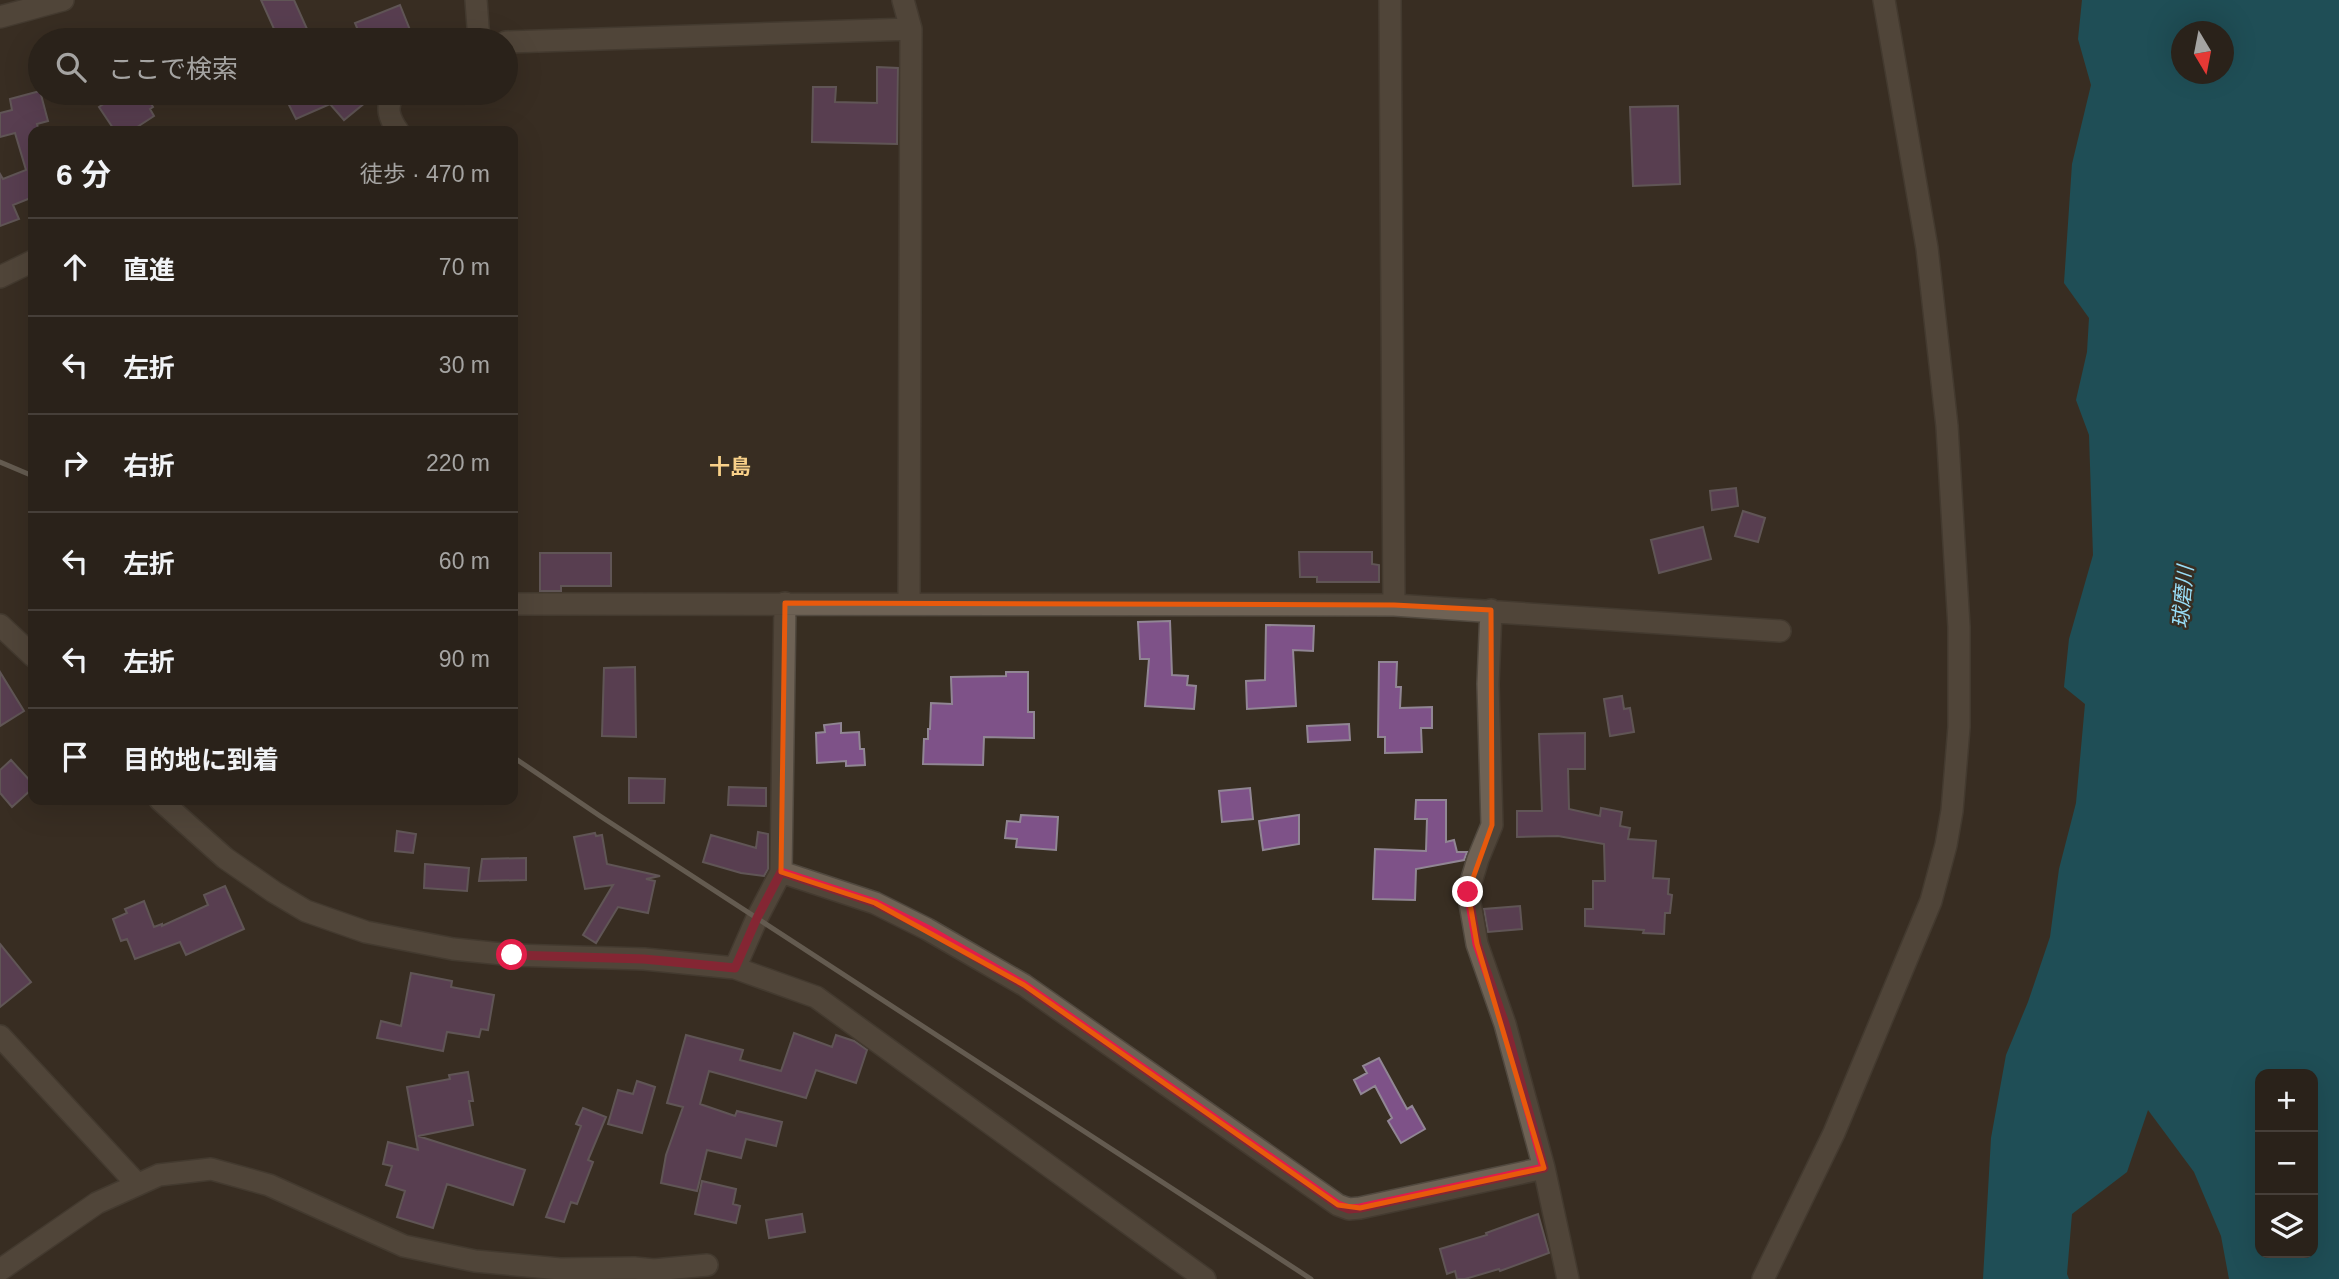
<!DOCTYPE html>
<html lang="ja">
<head>
<meta charset="utf-8">
<style>
	body { margin:0; font-family:Helvetica,"Noto Sans JP",sans-serif; background:#322a23; color:#f1f3f6 }
	.controls { position:absolute; right:21px; bottom:21px; display:grid; overflow:hidden; border-radius:14px; box-shadow:0 7px 28px #0002 }
	.controls button { width:63px; height:63px; display:grid; place-items:center; padding:0; border:0; border-bottom:2px solid #463f39; background:#2a221a; color:#f1f3f6; font:35px sans-serif }
	.compass { position:absolute; left:2171px; top:21px; width:63px; height:63px; border-radius:50%; background:#2a221a; box-shadow:0 7px 28px #0002; rotate:170deg }
	.stop { position:absolute; width:21px; height:21px; margin:-16px; border:5px solid #e11d48; border-radius:50%; background:#fff }
	.stop.end { background:#e11d48; border-color:#fff; box-shadow:0 2px 7px #0008 }
	.list { margin:0; padding:0; list-style:none }
	h2 { display:flex; justify-content:space-between; align-items:center; height:91px; margin:0; padding:0 28px; font-size:30px }
	h2 small { font-size:23px; font-weight:400; color:#a5a4a2 }
	.list li { display:grid; grid-template-columns:46px 1fr auto; gap:21px; align-items:center; box-sizing:border-box; height:98px; padding:0 28px; border-top:2px solid #463f39 }
	.list b { display:block; font-size:26px; white-space:nowrap }
	.list em { font-size:23px; font-style:normal; color:#a5a4a2 }
	.icon { flex:none; width:38px; height:38px; fill:none; stroke:currentColor; stroke-width:2; stroke-linecap:round; stroke-linejoin:round }
	.map { position:relative; flex:none; width:2339px; height:1279px; overflow:hidden }
	.search { position:absolute; background:#2a221a; box-shadow:0 7px 28px #0002; left:28px; top:28px; width:490px; height:77px; display:flex; align-items:center; gap:18px; box-sizing:border-box; padding:0 24px; border-radius:38px; color:#a5a4a2; font-size:26px }
	.panel { position:absolute; background:#2a221a; box-shadow:0 7px 28px #0002; left:28px; top:126px; width:490px; height:679px; border-radius:14px }
	.map>svg:first-child { display:block }
</style>
</head>
<body>
<div class="map">
<svg width="2339" height="1279" viewBox="0 0 2339 1279">
	<rect width="100%" height="100%" fill="#382e22"/>
	<!-- water -->
	<path fill="#007794" fill-rule="evenodd" d="M2082 0H2339V1279H2229L2221 1236 2194 1172 2148 1110 2127 1172 2072 1214 2067 1274 2069 1279H1983L1991 1138 2006 1055 2028 1002 2050 937 2059 869 2076 803 2085 704 2064 687 2069 639 2093 555 2089 435 2076 400 2087 352 2089 318 2064 283 2072 164 2091 85 2078 39ZM2182 32H2224V74H2182ZM2260 1074H2313V1253H2260Z"/>
	<!-- building -->
	<path fill="#7e5288" stroke="#918694" stroke-width="2" d="M261 0H294L307 29 279 40Z
		M400 5 412 35 399 40H362L355 23Z
		M877 67 898 68 897 144 812 142 813 87H836L835 102 877 103Z
		M40 91 48 121 37 124 39 131H33V197L13 205 19 219 0 226V174L3 179 26 170 15 133 0 137V113L12 110 10 99Z
		M120 93H144L153 107 150 109 154 116 131 131H115L99 107Z
		M283 93H377L344 120 330 104 296 119Z
		M1678 106 1680 184 1633 186 1630 107Z
		M1736 488 1738 506 1712 510 1710 491Z
		M1743 511 1765 518 1758 542 1735 536Z
		M1703 527 1711 559 1659 573 1651 540Z
		M1299 552H1372V564L1379 565V582H1317V577H1300Z
		M540 553H611V586H561V591H540Z
		M1170 621 1172 675 1188 676 1187 685 1196 686 1194 709 1145 706 1149 659H1140L1138 622Z
		M1266 625 1314 626 1313 651 1293 650 1296 706 1247 709 1246 681 1265 680Z
		M1379 662H1397L1396 687H1401L1400 708 1432 707V728H1421L1422 752 1385 753V737H1378Z
		M635 667 636 737 602 736 604 668Z
		M0 672 24 711 0 726Z
		M1006 672H1028V712H1034V738L984 737 983 765 923 764 924 739H928V729H930L931 703 952 704 951 677 1006 676Z
		M1622 696 1624 709 1630 708 1634 732 1610 736 1604 699Z
		M841 723V733L859 732 860 749H864L865 765 846 766V761L817 763 816 733 825 732 824 725Z
		M1349 724 1350 740 1308 742 1307 726Z
		M1585 733V769H1568L1569 809 1600 816 1601 808 1622 812 1620 826 1630 828 1628 839 1656 841 1653 878 1669 879 1668 894 1672 895 1670 913H1665L1664 934 1643 933 1644 930 1585 926V909H1593V881H1605L1604 844 1558 836 1517 837V811H1542L1539 734Z
		M11 760 33 784V788L12 807 0 793V770Z
		M629 778 665 779 664 803H629Z
		M729 787 766 788V806L728 805Z
		M1250 788 1253 819 1222 822 1219 791Z
		M1416 800H1446V842L1454 840 1457 852H1467L1464 860 1416 869 1415 900 1373 899 1375 849 1426 851 1427 819H1415Z
		M1021 815 1058 817 1056 850 1016 847 1017 839 1005 838 1007 821 1020 822Z
		M1299 815V844L1263 850 1259 821Z
		M397 831 416 834 413 853 395 851Z
		M758 832 768 834V869L764 876 741 873 703 862 711 835 756 848Z
		M595 833 596 836 602 835 607 864 660 876 646 879 655 881 648 913 618 907 596 943 583 935 613 885 585 889 574 837Z
		M526 858V880L479 881 482 859Z
		M425 864 469 868 467 891 424 888Z
		M225 886 244 929 186 955 180 942 135 959 127 939 121 941 113 919 127 913 125 909 144 901 154 927 162 924V926L208 905 204 895Z
		M1520 906 1522 929 1488 932 1484 909Z
		M0 944 31 982 0 1007Z
		M411 973 452 981 451 987 494 995 488 1030 481 1029 479 1037 447 1032 443 1051 377 1038 381 1021 401 1026Z
		M794 1033 832 1047 836 1035 854 1041 867 1050 856 1083 816 1070 806 1098 709 1071 700 1104 735 1116 737 1111 782 1122 776 1146 746 1139 741 1158 707 1150 697 1191 661 1183 666 1155 683 1107 667 1103 686 1035 743 1050 740 1060 781 1071Z
		M1379 1058 1407 1109 1412 1106 1425 1129 1401 1143 1388 1121 1392 1118 1375 1086 1361 1094 1354 1080 1367 1073 1363 1066Z
		M468 1072 473 1101H469L473 1125 418 1136 525 1170 513 1205 447 1184 433 1228 397 1217 405 1191 386 1185 392 1166 383 1164 388 1142 418 1150 407 1087 450 1079 449 1075Z
		M637 1081 655 1087 642 1133 608 1124 618 1090 633 1094Z
		M583 1108 606 1117 588 1160 593 1162 577 1204 571 1202 564 1222 546 1217 581 1126 576 1124Z
		M702 1181 736 1189 733 1204 740 1206 736 1223 695 1214Z
		M802 1214 805 1232 769 1238 766 1220Z
		M1538 1214 1549 1253 1500 1271 1499 1269 1465 1279H1457L1455 1271 1447 1274 1440 1249 1487 1235 1486 1233Z"/>
	<g fill="none" stroke-linecap="round" stroke-linejoin="round">
		<defs>
			<path id="minor" d="M476 0 479 40
				M903 0 911 29 909 603
				M1390 0 1394 605
				M0 17 63 0
				M506 42 911 29
				M394 93C385 107 389 118 398 131
				M0 277 33 261
				M513 604 1394 605 1780 631
				M1491 610 1488 684 1492 825 1478 859 1468 892 1477 944 1505 1024 1544 1168 1568 1279
				M0 625 33 656
				M160 800 225 858 274 892 306 911 366 932 453 949 512 955 644 959 735 968 816 997 1205 1279
				M781 872 875 903 927 929 1024 985 1338 1205 1349 1209 1360 1208 1544 1168
				M735 968 757 918 781 872 785 603
				M0 1036 137 1184
				M0 1270 97 1203 159 1175 211 1169 269 1185 404 1246 475 1261 560 1269 634 1268 654 1270 707 1265
				M1763 1279 1834 1133 1931 901 1946 845 1952 811 1959 727V627L1947 426 1927 248 1884 0"/>
		</defs>
		<!-- minor casing -->
		<use href="#minor" stroke="#51493f" stroke-width="24"/>
		<!-- minor -->
		<use href="#minor" stroke="#6e6255" stroke-width="21"/>
		<!-- rail -->
		<path stroke="#999288" stroke-width="5" d="M0 462 33 476
			M513 757 600 816 1311 1279"/>
	</g>
	<g fill="none" stroke-linecap="round" stroke-linejoin="round">
		<!-- route -->
		<path stroke="#e11d48" stroke-width="9" d="M512 955 644 959 735 968 757 918 781 872 875 903 927 929 1024 985 1338 1205 1349 1209 1360 1208 1544 1168 1505 1024 1477 944 1468 892"/>
	</g>
	<!-- marked area -->
	<path d="M0 0H2339V1279H0ZM785 603 1394 605 1491 610 1492 825 1468 892 1477 944 1544 1168 1360 1208 1338 1205 1024 985 875 903 781 872Z" fill="#382e22" fill-opacity=".55" fill-rule="evenodd"/>
	<path fill="none" stroke="#e8590c" stroke-width="5" stroke-linejoin="round" d="M785 603 1394 605 1491 610 1492 825 1468 892 1477 944 1544 1168 1360 1208 1338 1205 1024 985 875 903 781 872Z"/>
	<g text-anchor="middle" stroke-width="5" stroke-linejoin="round" paint-order="stroke">
		<!-- neighbourhood labels -->
		<g font-size="21" font-weight="bold" fill="#f8d089" stroke="#382e22">
			<text x="730" y="474">十島</text>
		</g>
		<!-- water labels -->
		<g font-size="21" font-style="italic" fill="#99ddf6" stroke="#382e22">
			<text transform="translate(2183 597) rotate(-85)" y="7">球磨川</text>
		</g>
	</g>
</svg>
<div class="controls">
<button>+</button>
<button>−</button>
<button><svg class="icon" aria-label="layers" viewBox="0 0 24 24"><path d="M12 4l9 5-9 5-9-5zM3 14l9 5 9-5"/></svg></button>
</div>
<svg class="compass" viewBox="-18 -18 36 36"><path d="M0-13l5 13h-10z" fill="#e53935"/><path d="M0 13l5-13h-10z" fill="#a5a4a2"/></svg>
<div class="stop" style="left:512px;top:955px"></div>
<div class="stop end" style="left:1468px;top:892px"></div>
<div class="search"><svg class="icon" aria-label="search" viewBox="0 0 24 24"><circle cx="10" cy="10" r="6"/><path d="M15 15l6 6"/></svg>ここで検索</div>
<section class="panel">
<h2>6 分<small>徒歩 · 470 m</small></h2>
<ul class="list">
<li><svg class="icon" aria-label="ahead" viewBox="0 0 24 24"><path d="M12 20V5M6 11l6-6 6 6"/></svg><div><b>直進</b></div><em>70 m</em></li>
<li><svg class="icon" aria-label="left" viewBox="0 0 24 24"><path d="M17 20v-9H6M10 6l-5 5 5 5"/></svg><div><b>左折</b></div><em>30 m</em></li>
<li><svg class="icon" aria-label="right" viewBox="0 0 24 24"><path d="M7 20v-9h11M14 6l5 5-5 5"/></svg><div><b>右折</b></div><em>220 m</em></li>
<li><svg class="icon" aria-label="left" viewBox="0 0 24 24"><path d="M17 20v-9H6M10 6l-5 5 5 5"/></svg><div><b>左折</b></div><em>60 m</em></li>
<li><svg class="icon" aria-label="left" viewBox="0 0 24 24"><path d="M17 20v-9H6M10 6l-5 5 5 5"/></svg><div><b>左折</b></div><em>90 m</em></li>
<li><svg class="icon" aria-label="arrive" viewBox="0 0 24 24"><path d="M6 21V4h12l-3 4 3 4H6"/></svg><div><b>目的地に到着</b></div></li>
</ul>
</section>
</div>
</body>
</html>
